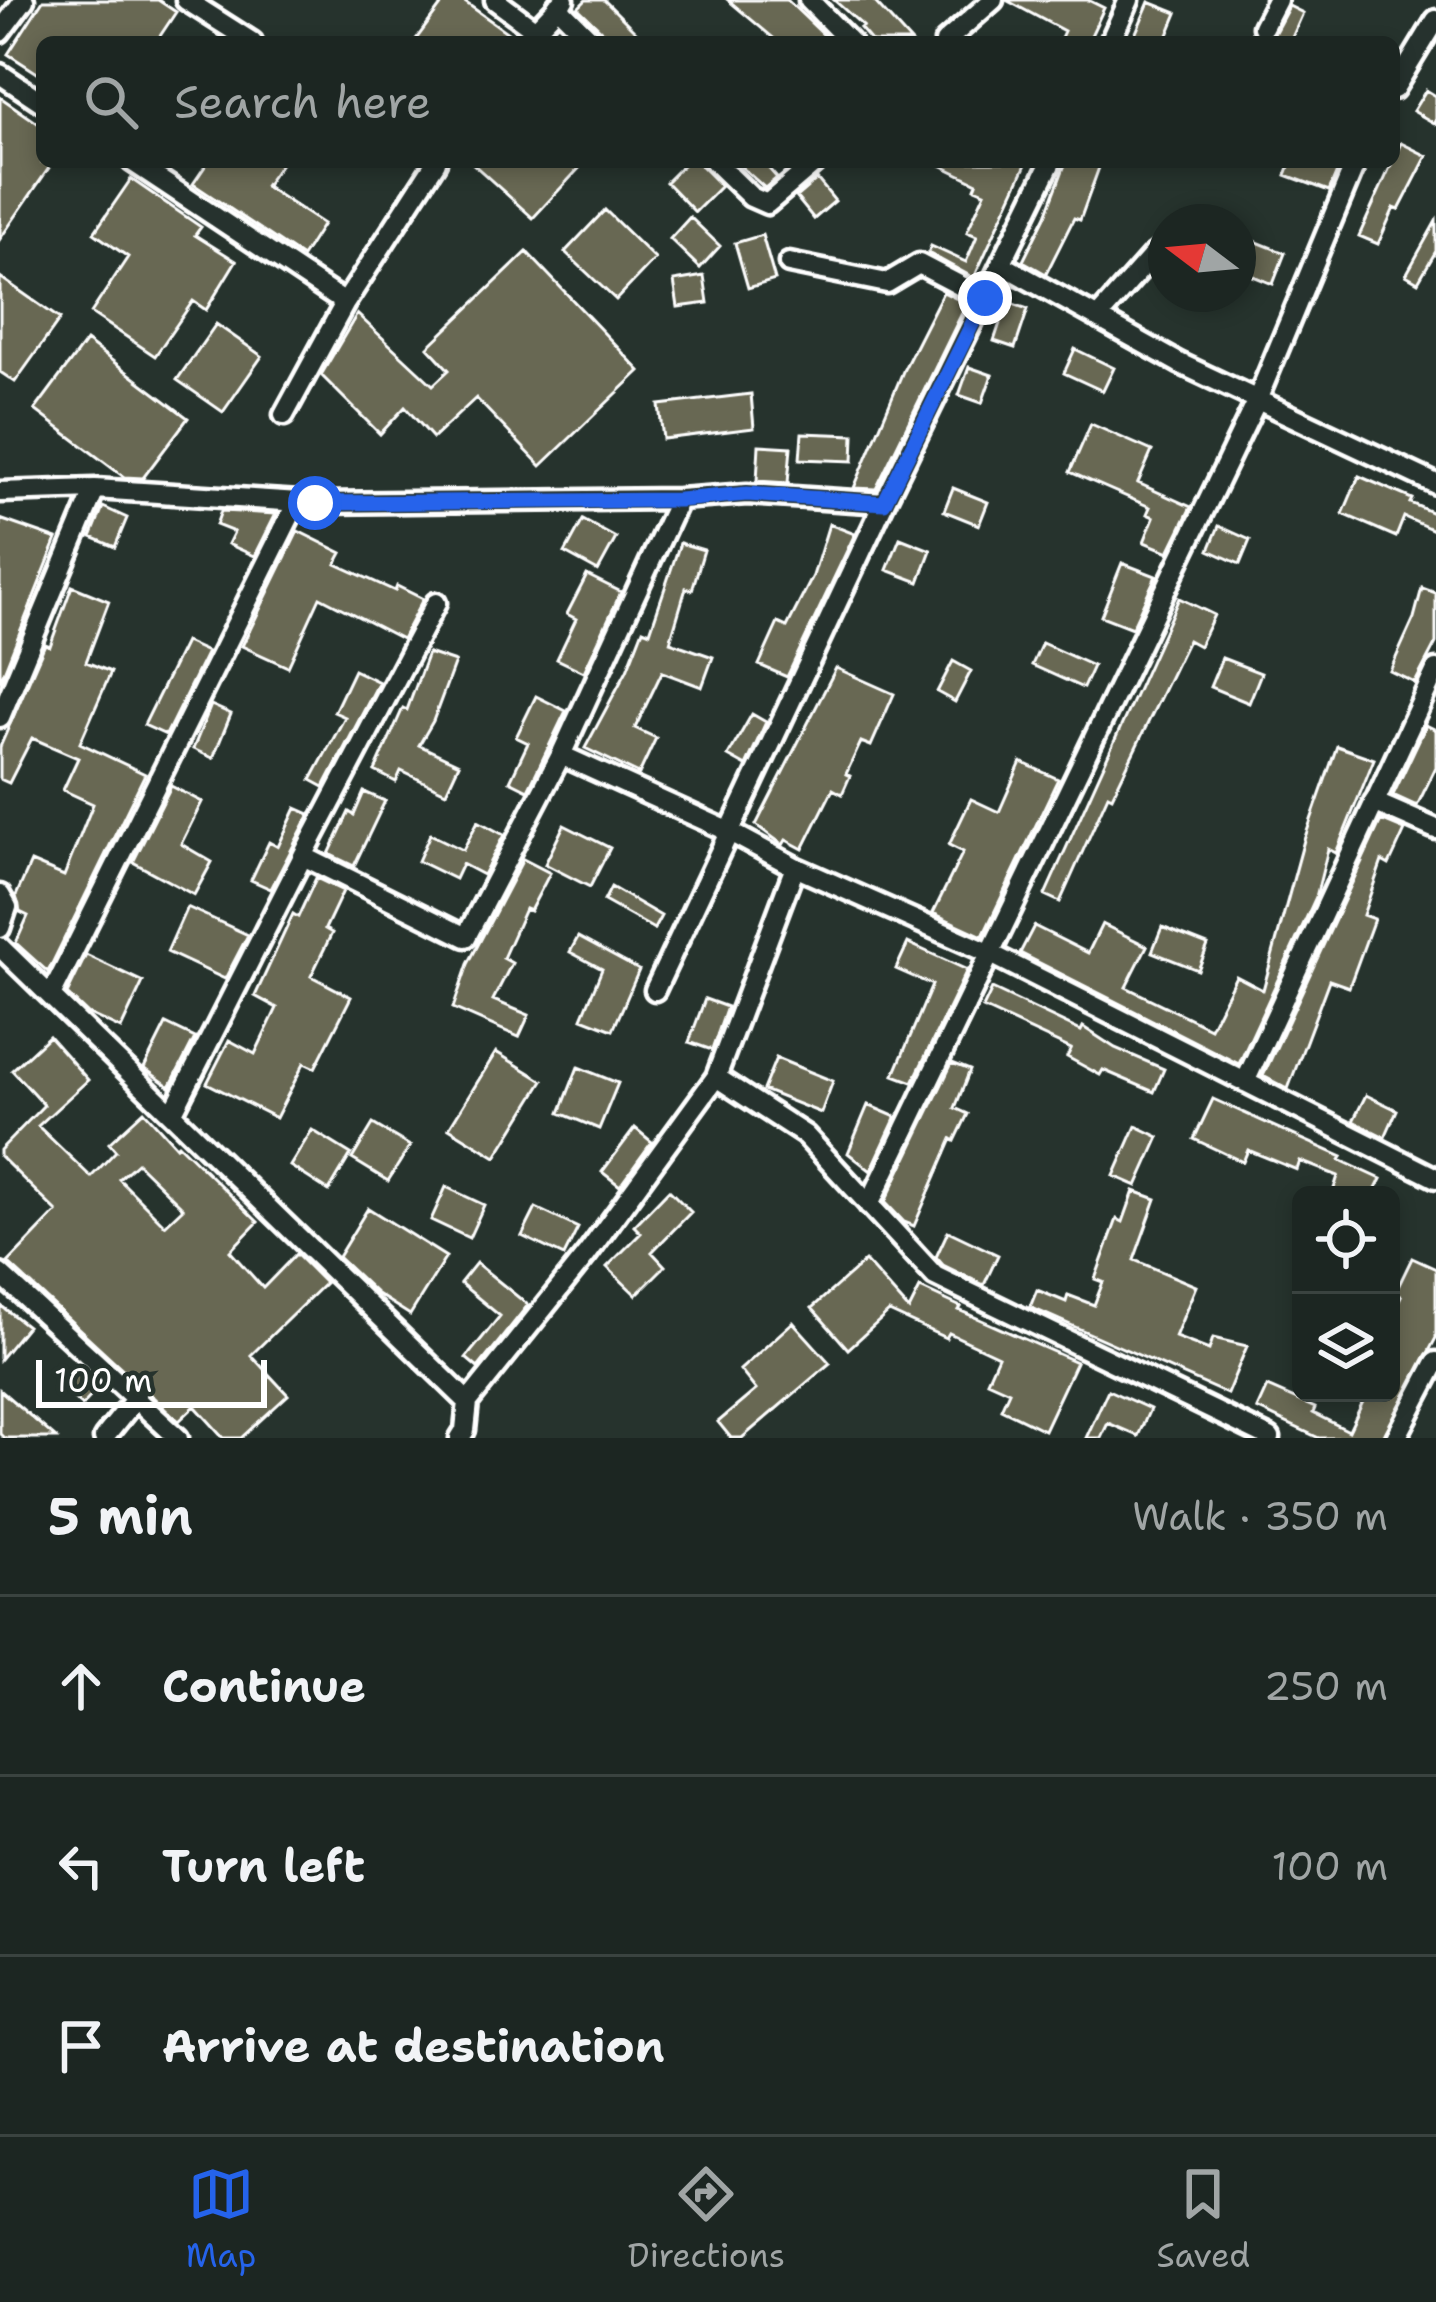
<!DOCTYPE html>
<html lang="en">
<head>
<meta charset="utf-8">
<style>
	body { margin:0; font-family:"Shantell Sans",sans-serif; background:#252e2a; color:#f1f3f6 }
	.controls { position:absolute; right:36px; bottom:36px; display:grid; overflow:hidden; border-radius:18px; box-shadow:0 6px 18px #0003 }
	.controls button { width:108px; height:108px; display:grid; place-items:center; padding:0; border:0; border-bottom:3px solid #3a4340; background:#1c2622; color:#f1f3f6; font:60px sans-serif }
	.compass { position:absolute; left:1148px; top:204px; width:108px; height:108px; border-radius:50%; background:#1c2622; box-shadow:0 6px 18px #0003; rotate:286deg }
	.scale { position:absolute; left:36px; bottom:30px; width:231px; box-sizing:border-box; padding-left:12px; border:6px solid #fff; border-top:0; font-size:33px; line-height:42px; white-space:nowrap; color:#fff; -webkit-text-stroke:9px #26332d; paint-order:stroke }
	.stop { position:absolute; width:36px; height:36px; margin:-27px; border:9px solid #2563eb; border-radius:50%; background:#fff }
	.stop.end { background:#2563eb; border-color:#fff; box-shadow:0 3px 12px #0008 }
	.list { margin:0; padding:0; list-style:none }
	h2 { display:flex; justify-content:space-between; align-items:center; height:156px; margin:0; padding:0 48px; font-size:51px }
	h2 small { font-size:39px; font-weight:400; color:#a0a5a5 }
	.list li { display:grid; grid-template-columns:78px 1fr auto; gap:36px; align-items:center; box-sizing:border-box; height:180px; padding:0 48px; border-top:3px solid #3a4340 }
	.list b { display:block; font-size:45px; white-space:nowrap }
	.list em { font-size:39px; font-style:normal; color:#a0a5a5 }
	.icon { flex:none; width:66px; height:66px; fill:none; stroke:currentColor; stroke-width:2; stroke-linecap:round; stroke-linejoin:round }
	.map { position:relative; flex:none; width:1436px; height:1438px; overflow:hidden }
	.search { position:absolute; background:#1c2622; box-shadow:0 6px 18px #0003; left:36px; right:36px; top:36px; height:132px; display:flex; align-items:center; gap:30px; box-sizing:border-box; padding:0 42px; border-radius:18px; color:#a0a5a5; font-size:45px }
	.sheet { height:696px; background:#1c2622 }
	nav { display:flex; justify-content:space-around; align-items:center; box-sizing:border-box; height:168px; border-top:3px solid #3a4340; background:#1c2622; font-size:33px; color:#a0a5a5 }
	nav a { display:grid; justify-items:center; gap:6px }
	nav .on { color:#2563eb }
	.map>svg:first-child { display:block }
</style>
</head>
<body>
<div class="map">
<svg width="1436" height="1438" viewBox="0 0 1436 1438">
	<rect width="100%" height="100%" fill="#26332d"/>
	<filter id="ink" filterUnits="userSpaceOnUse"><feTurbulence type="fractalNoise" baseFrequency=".00833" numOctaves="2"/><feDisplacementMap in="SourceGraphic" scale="24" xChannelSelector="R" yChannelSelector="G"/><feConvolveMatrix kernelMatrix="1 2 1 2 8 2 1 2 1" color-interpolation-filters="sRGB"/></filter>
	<g filter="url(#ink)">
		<!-- building -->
		<path fill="#676752" stroke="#fff" stroke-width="3" fill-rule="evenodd" d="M43 0H158L176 12 156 42H42V76L8 54Z
			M445 0H462L508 33 502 42H414Z
			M586 0H604L646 42H606L603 32 578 8Z
			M728 0H787L831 42H778Z
			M834 0H873L911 42H872L860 28 863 26Z
			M1006 0H1088L1104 8 1088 42H1059L1064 31Z
			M1149 2 1177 13 1165 42H1132Z
			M1289 6 1303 13 1290 42H1262L1274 34Z
			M1426 90 1436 96V124L1413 111Z
			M0 97 42 126V162H53L0 239Z
			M1401 143 1427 156 1399 210 1394 208 1378 244 1359 236Z
			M208 162H282L265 186 323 224 302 257 193 184Z
			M471 162H585L533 218Z
			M686 162H697L721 186 695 212 666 182Z
			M736 162H763L777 178 765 188Z
			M934 162H1027L974 278 928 253 931 246 966 262 977 236 967 232 985 192 975 188 977 183Z
			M1066 162H1101L1080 220 1074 218 1046 274 1023 261 1046 215Z
			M1291 162H1341L1329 191 1286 175Z
			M131 179 201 227 195 235 236 261 206 310 193 301 155 356 91 313 128 257 94 233Z
			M817 179 835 201 814 219 796 197Z
			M605 210 655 259 616 300 565 252Z
			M690 217 720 246 700 268 670 239Z
			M1436 221V251L1418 282 1406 275Z
			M762 235 775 280 748 288 735 243Z
			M1242 236 1285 253 1273 284 1238 270Z
			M527 252 640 371 541 466 476 398 433 438 405 407 380 434 321 375 357 314 433 385 449 370 428 347Z
			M704 276 708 303 678 307 674 281Z
			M0 277 60 319 15 382 0 372Z
			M943 292 963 302 965 307 876 489 854 488 904 369Z
			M1007 302 1028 309 1015 348 994 341Z
			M216 324 262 356 223 412 177 380Z
			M86 341 188 418 143 478 124 477 35 410Z
			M1075 349 1114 368 1103 391 1064 373Z
			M969 367 992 375 982 403 959 395Z
			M751 394 754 428 663 439 659 405Z
			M1091 424 1152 451 1138 483 1191 507 1169 552 1144 542 1154 517 1147 514 1150 507 1070 472Z
			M802 433 854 435 853 461 800 459Z
			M759 445 791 447 788 483 757 481Z
			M1359 476 1412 499 1410 503 1436 514V531L1404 517 1396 537 1343 514Z
			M953 488 988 502 979 525 944 511Z
			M103 507 127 518 115 547 91 537Z
			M221 511 276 514 255 556 228 544 234 532 216 525Z
			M0 519 57 539 0 682Z
			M583 520 616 538 598 571 565 553Z
			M829 524 855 534 787 677 759 665 778 623 787 627 813 576Z
			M1219 526 1250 540 1240 564 1209 550Z
			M298 531 342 553 336 564 395 591 397 586 423 599 402 639 320 597 288 667 242 646Z
			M900 538 931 550 919 582 887 570Z
			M680 543 704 550 692 590 686 588 670 642 713 657 702 687 662 672 635 728 656 738 639 774 585 748 627 670 643 629 650 632Z
			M1122 563 1156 576 1132 628 1101 616Z
			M587 575 621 592 584 672 557 659 576 619 567 614Z
			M72 586 109 601 86 662 111 672 80 743 145 774 48 972 16 943 28 916 20 912 16 896 31 862 64 876 93 804 63 790 78 758 32 738 9 783 0 779V747L45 644 50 646Z
			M1422 588 1436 593V643L1415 683 1390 671 1414 618Z
			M1179 598 1214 615 1199 646 1188 640 1112 797 1108 795 1060 902 1045 895Z
			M185 642 207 652 166 735 144 725Z
			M1042 643 1093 666 1083 688 1032 665Z
			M428 653 455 662 433 721 419 745 459 764 446 792 401 771 396 782 375 771 403 708 407 710Z
			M1222 658 1261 673 1249 703 1210 687Z
			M953 661 971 671 955 702 937 692Z
			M836 668 894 694 871 746 861 742 846 774 850 776 842 794 833 789 803 849 786 840 783 845 756 825Z
			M354 670 379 682 324 787 311 780 345 717 334 712Z
			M536 696 566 711 528 790 510 781 528 743 516 737Z
			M211 705 231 714 213 758 193 749Z
			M752 714 766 722 746 766 728 756Z
			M1426 725 1436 730V767L1417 806 1393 795Z
			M1337 746 1374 759 1336 853 1328 849 1316 897 1239 1064 1020 953 1034 926 1088 953 1102 924 1147 946 1126 987 1210 1028 1236 976 1263 990 1304 840Z
			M1021 762 1058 779 983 936 933 913 963 852 949 845 971 799 999 812Z
			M171 786 202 802 181 844 212 862 194 895 133 862Z
			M364 792 385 801 354 866 329 854 349 812 354 815Z
			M296 808 310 814 271 889 251 880 269 842 278 847Z
			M1381 820 1405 830 1389 865 1382 861 1363 915 1374 919 1349 987 1329 980 1288 1089 1263 1076Z
			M478 821 504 835 483 875 462 864 455 879 418 861 430 834 463 850Z
			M564 825 610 848 590 887 545 864Z
			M523 859 550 873 530 911 525 909 503 958 512 963 493 1000 529 1015 519 1037 453 1008 468 964Z
			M316 878 343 891 325 929 332 933 311 976 351 997 315 1068 304 1063 276 1118 207 1083 229 1040 255 1054 277 1008 255 996 293 914 298 917Z
			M611 887 661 916 654 929 604 901Z
			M187 907 248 935 225 979 167 952Z
			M1162 927 1208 945 1198 970 1152 952Z
			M578 937 639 970 613 1030 582 1018 602 969 570 952Z
			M908 943 967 970 913 1082 894 1075 932 985 896 969Z
			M86 955 143 982 121 1029 87 1013 67 994Z
			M992 989 1081 1031 1083 1027 1115 1048 1164 1069 1154 1092 1103 1070 1100 1075 1067 1057 1071 1049 983 1008Z
			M705 999 727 1007 712 1050 689 1042Z
			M166 1024 195 1038 170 1087 144 1068Z
			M49 1036 88 1080 38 1126 91 1177 116 1151 109 1143 144 1111 176 1146 178 1144 258 1222 230 1251 263 1288 296 1254 325 1283 251 1355 288 1395 241 1438H224L195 1406 179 1421 8 1263 57 1212 0 1156V1150L44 1105 12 1070ZM137 1163 183 1208 165 1225 119 1179Z
			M496 1052 543 1081 496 1157 449 1128Z
			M776 1058 833 1081 821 1113 763 1090Z
			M952 1063 970 1070 955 1108 968 1114 955 1141 952 1139 914 1226 904 1222 885 1202Z
			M578 1067 618 1083 599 1129 560 1113Z
			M1366 1095 1397 1110 1385 1137 1353 1121Z
			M1213 1099 1342 1157 1340 1160 1381 1179 1373 1195H1332L1338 1176 1300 1161 1297 1170 1248 1150 1243 1162 1194 1139Z
			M868 1105 896 1117 871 1171 848 1153Z
			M373 1124 410 1146 388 1181 352 1159Z
			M1136 1126 1159 1137 1137 1186 1114 1176Z
			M635 1128 652 1142 620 1186 602 1172Z
			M312 1130 351 1154 329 1191 290 1166Z
			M446 1187 484 1205 469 1238 431 1220Z
			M669 1190 691 1212 652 1252 665 1266 636 1295 607 1267 641 1233 634 1226Z
			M1134 1191 1156 1199 1134 1260 1196 1286 1175 1337 1209 1350 1213 1338 1247 1346 1227 1394 1030 1307 1037 1290 1066 1302 1068 1295 1094 1305 1103 1282 1095 1279 1117 1219 1123 1222Z
			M368 1208 446 1257 410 1315 377 1294 338 1257Z
			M536 1208 578 1228 564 1256 522 1236Z
			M948 1231 998 1255 984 1285 943 1265 936 1257Z
			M1412 1258 1436 1269V1338L1383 1438H1319L1257 1409 1267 1387 1315 1408 1313 1413 1349 1431 1367 1393H1391V1317L1401 1296 1395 1293Z
			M865 1261 909 1310 920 1288 961 1307 959 1310 1076 1362 1044 1430 1001 1409 1009 1391 987 1381 998 1356 949 1333 946 1338 889 1312 848 1349 812 1308Z
			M476 1263 528 1305 478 1368 466 1358 500 1316 460 1283Z
			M0 1305 27 1326 0 1359Z
			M793 1322 830 1363 742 1438H731L718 1422 756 1390 740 1370Z
			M78 1365 101 1385 82 1406 59 1385Z
			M0 1390 56 1438H4L0 1434Z
			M1108 1390 1150 1409 1138 1436 1108 1423 1101 1438H1086Z"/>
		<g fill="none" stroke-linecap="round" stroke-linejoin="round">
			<defs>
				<path id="minor" d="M186 0 252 42
					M495 0 534 29
					M809 0 850 42
					M557 6 593 42
					M1263 27 1277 0
					M0 32 24 0
					M524 42 564 0
					M945 42 993 0
					M1110 42 1129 0
					M0 74 42 102
					M1394 89 1436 20
					M133 162 345 303
					M715 162 751 197 767 204 816 162
					M789 263 887 283 919 264 984 298
					M1001 264 1179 363 1436 484
					M1098 317 1153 255 1166 246
					M284 415 345 303 436 162
					M0 492 95 489 315 503 679 499
					M884 503 747 494 679 499 561 755 728 831 795 867 989 953 1436 1178
					M436 603 303 856 466 937 561 755
					M0 717 95 489
					M1374 802 1436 829
					M0 895 7 907 0 928
					M0 947 468 1402
					M655 990 884 503 1051 162
					M51 996 297 502
					M716 1077 805 1135 935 1276 1270 1438
					M1245 1082 1436 670
					M172 1114 303 856
					M869 1205 1257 400 1356 162
					M0 1274 178 1438
					M104 1438 137 1397
					M460 1438 465 1430 468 1402 587 1254 716 1077 795 867
					M1396 1438 1436 1362"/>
			</defs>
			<!-- minor casing -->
			<use href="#minor" stroke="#fff" stroke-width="27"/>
			<!-- minor -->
			<use href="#minor" stroke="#26332d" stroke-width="18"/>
		</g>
	</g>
	<g fill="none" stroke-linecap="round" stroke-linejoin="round" filter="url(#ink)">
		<!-- route -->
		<path stroke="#2563eb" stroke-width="15" d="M315 503 679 500 747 494 884 503 985 298"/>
	</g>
</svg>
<div class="controls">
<button><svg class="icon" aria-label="locate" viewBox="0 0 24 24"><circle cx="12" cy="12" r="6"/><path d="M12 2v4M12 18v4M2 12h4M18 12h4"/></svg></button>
<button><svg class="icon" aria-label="layers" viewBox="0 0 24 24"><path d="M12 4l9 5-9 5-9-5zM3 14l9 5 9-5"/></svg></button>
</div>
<svg class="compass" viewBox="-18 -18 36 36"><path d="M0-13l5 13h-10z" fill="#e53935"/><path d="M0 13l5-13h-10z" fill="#a0a5a5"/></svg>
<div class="scale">100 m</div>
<div class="stop" style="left:315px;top:503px"></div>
<div class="stop end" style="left:985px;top:298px"></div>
<div class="search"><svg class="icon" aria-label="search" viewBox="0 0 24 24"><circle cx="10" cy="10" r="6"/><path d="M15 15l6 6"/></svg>Search here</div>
</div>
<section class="sheet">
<h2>5 min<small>Walk · 350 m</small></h2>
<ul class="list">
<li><svg class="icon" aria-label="ahead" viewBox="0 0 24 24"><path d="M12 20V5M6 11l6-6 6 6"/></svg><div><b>Continue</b></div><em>250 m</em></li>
<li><svg class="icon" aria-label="left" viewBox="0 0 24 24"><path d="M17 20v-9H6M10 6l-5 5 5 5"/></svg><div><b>Turn left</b></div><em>100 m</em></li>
<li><svg class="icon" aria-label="arrive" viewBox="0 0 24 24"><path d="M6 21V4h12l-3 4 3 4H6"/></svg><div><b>Arrive at destination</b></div></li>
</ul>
</section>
<nav>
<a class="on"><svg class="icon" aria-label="map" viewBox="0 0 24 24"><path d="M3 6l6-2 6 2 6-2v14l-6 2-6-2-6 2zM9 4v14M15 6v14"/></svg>Map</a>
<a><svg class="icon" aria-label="directions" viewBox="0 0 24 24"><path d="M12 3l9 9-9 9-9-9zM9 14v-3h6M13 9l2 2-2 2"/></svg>Directions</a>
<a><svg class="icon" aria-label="saved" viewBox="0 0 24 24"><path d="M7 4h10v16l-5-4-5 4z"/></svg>Saved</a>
</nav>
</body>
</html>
